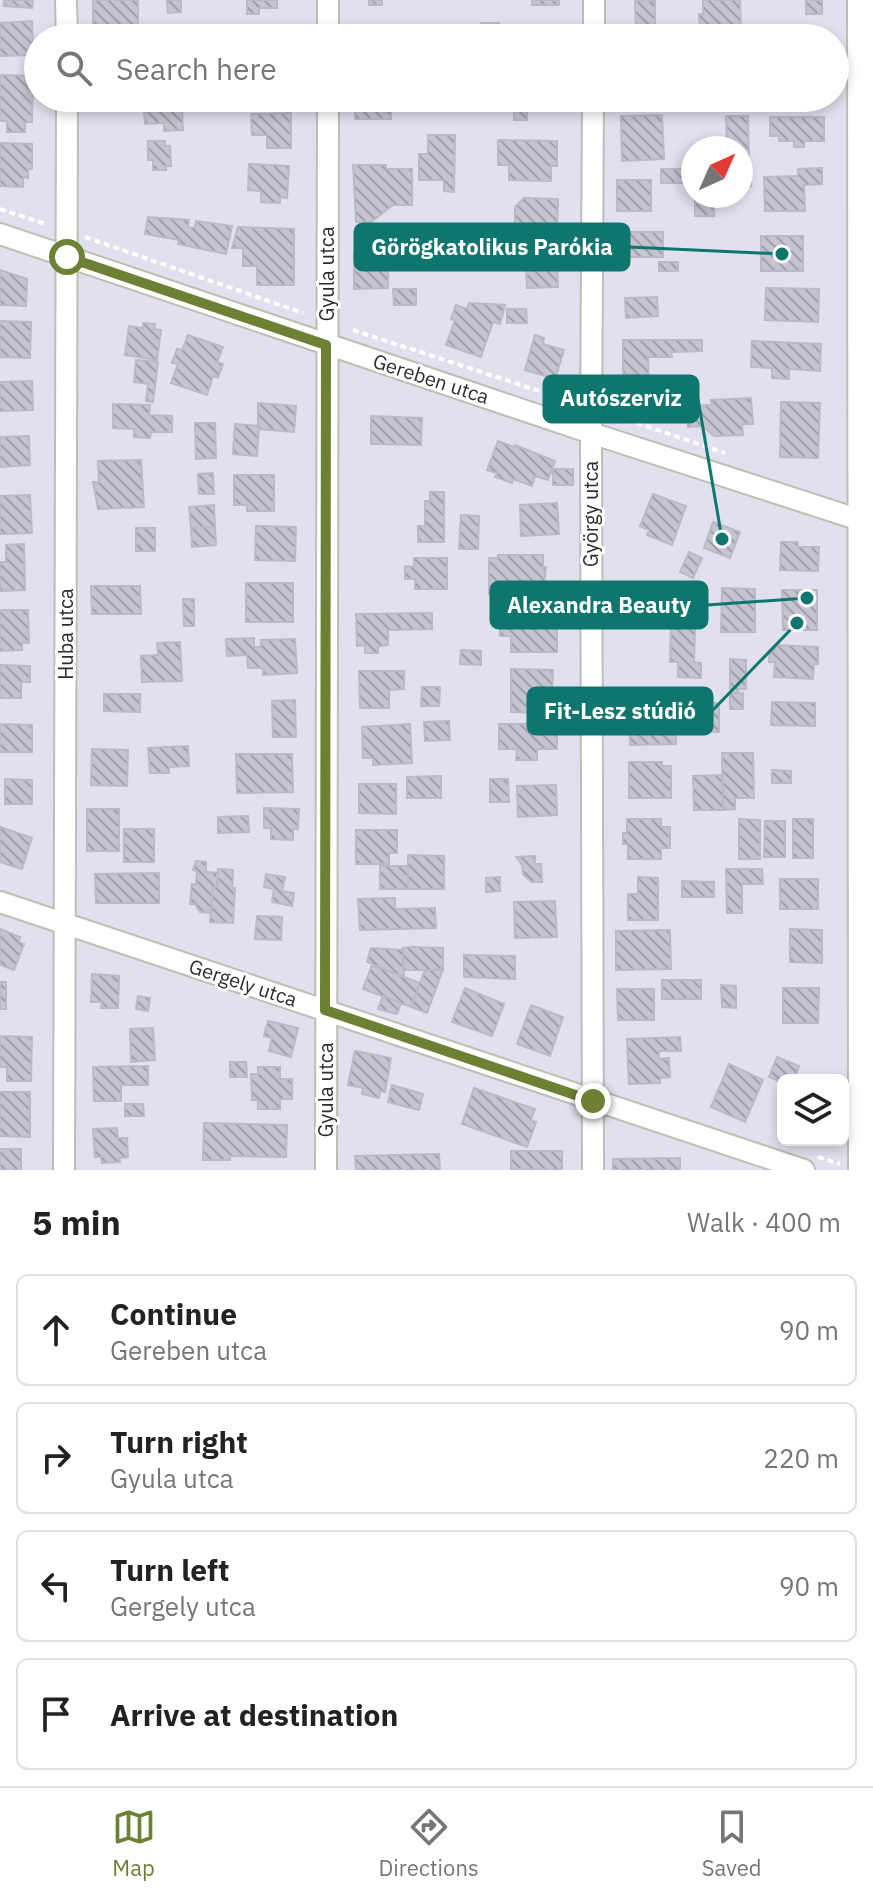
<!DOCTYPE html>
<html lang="en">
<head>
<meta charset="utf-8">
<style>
	body { margin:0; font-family:"IBM Plex Sans",sans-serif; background:#f2f2f2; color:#222 }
	.controls { position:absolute; right:24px; bottom:24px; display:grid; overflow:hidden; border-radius:12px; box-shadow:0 4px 12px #0003 }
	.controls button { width:72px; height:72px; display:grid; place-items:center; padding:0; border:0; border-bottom:2px solid #e0e0e0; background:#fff; color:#222; font:40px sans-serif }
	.compass { position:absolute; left:681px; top:136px; width:72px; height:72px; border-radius:50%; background:#fff; box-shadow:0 4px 12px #0003; rotate:45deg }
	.stop { position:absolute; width:24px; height:24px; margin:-18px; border:6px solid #6e8033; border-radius:50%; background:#fff }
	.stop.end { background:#6e8033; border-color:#fff; box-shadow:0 2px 8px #0008 }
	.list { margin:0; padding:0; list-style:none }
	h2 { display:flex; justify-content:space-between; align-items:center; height:104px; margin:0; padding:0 32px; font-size:34px }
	h2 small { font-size:26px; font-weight:400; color:#767676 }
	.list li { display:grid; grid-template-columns:52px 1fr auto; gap:24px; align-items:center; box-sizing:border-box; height:112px; margin:0 16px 16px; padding:0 16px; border:2px solid #e0e0e0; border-radius:12px }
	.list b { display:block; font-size:30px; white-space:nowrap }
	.list p { margin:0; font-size:26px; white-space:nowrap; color:#767676 }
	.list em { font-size:26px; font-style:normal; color:#767676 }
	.icon { flex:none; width:44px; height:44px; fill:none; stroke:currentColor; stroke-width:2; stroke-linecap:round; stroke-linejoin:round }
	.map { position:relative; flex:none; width:873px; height:1170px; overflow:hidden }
	.search { position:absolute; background:#fff; box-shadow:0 4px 12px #0003; left:24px; right:24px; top:24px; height:88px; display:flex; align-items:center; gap:20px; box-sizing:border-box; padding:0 28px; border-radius:44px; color:#767676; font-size:30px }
	.sheet { height:616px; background:#fff }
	nav { display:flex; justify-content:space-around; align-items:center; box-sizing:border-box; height:112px; border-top:2px solid #e0e0e0; background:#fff; font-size:22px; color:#767676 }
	nav a { display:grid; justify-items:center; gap:4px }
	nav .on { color:#6e8033 }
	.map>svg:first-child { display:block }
</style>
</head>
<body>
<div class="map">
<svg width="873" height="1170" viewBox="0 0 873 1170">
	<defs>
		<pattern id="building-back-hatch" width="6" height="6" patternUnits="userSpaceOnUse" patternTransform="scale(2)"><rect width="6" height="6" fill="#c5c4d1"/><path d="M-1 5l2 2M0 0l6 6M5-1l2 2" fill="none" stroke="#a0a0aa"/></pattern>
	</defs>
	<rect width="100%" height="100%" fill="#e0e0ee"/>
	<!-- building -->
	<path fill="url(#building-back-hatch)" stroke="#bab9c9" stroke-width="2" d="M4 0H33L32 8 4 6Z
		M93 0H138V32H93Z
		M167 0H181V12L168 13Z
		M247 0H277V8H259V14H247Z
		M369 0H382V5H369Z
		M532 0H559V5H532Z
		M703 0H740L741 33 700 34 699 14H703Z
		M806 0H822V14H806Z
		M635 1H655V33H636Z
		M32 21 33 55 0 56V23Z
		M481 23H499V35H481Z
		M442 26 443 38H417V27Z
		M356 27H388L389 38H356Z
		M524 27 556 28V38H513V35L523 36Z
		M205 28 218 29V38H205Z
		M0 75 33 76 32 122H25V132H7V121H0Z
		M355 98H391V119H355Z
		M505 98H527V120H514V107H505Z
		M725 98H744V109L725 108Z
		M182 110 183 130 164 131V123L145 124 144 112Z
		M291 113V148H267V135H252L251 114Z
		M662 115 664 159 622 161 621 116Z
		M726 116H748L749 162H741V148H727Z
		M770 117H824V141H804V147H794V141H779V136H770Z
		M428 135H455L454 192 444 191V180H419V154H428Z
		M498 140 557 141V166H551V181L509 180V165H498Z
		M148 141H165V146H170L171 166H166V170H153V160H148Z
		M0 143 32 144V169H28V178L23 177V187L0 186Z
		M249 164 289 166 287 198 280 197V203L261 202V191L248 190Z
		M353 165H386V169H412V205H393L371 222H356Z
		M822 168V184L804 185 805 211H765L764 177 798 176V169Z
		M661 169H693V183H661Z
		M741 174H750L751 186 741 187Z
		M617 180H651V211H617Z
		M695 196H714V216H695Z
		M524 198 558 199 557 239 515 237V207Z
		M148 217 189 220 188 227 195 228 196 221 232 226 226 254 178 244 179 240 145 234Z
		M238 227 294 229V285H257V266H243V248H232Z
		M619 232H663V257H619Z
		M761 236H803V271H761Z
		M530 251V258L557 257 558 287 527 288 526 268H508L507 252Z
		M388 253V288L354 289V254Z
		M659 262H678V271H659Z
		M0 270 27 279 26 306 0 305Z
		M766 288 819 289 818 322 765 320Z
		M393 289H416V305H394Z
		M657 297 658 316 626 318 625 298Z
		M469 303 505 305 500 324 493 322 481 357 446 345 455 320 451 319 456 305 467 309Z
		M507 309H526L527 323H507Z
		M0 321 31 322 30 358 0 357Z
		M143 323 155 324 154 329 161 330 157 360 125 355 129 326 143 328Z
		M188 335 223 347 217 362 223 364 218 378 213 376 207 395 171 383 178 364 172 363 177 349 182 350Z
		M535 335 544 338 543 344 564 350 555 379 525 370Z
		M623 340H702V351L671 352 672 357H648L649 394H633V374H623Z
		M752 341 821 344 820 371 789 369V379L772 378V368L751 367Z
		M136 360 158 362 153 402 146 401 148 384 134 382Z
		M32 381 33 410 0 411V382Z
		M751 398 753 424H742L743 435 714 436 703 426 688 427 687 406 712 405 711 400Z
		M781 402 820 403 818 458 780 457Z
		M258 403 296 406 294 432 258 429Z
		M113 404 150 405 149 415 172 416V432H151L150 438 134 437V429L113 428Z
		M371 416 422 418 421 445 371 444Z
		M195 423H215L216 458 196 459Z
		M235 424 259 426 257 456 233 454Z
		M29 436 30 465 0 467V437Z
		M498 441 514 447 515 445 555 461 548 480 535 476 532 486 513 479 512 483 495 477 497 473 487 470Z
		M141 460 144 507 98 509 93 482H99L98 461Z
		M553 469H573V485H553Z
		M213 473 214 494H199L198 474Z
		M234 475H274V511H247V505H234Z
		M430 492H444V542H418V526H425V501H430Z
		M653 494 686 506 672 545 647 535 649 530 640 526Z
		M30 495 32 533 0 534V496Z
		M557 503 559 534 521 536 520 505Z
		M214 505 215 527 191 528 189 507Z
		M461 515 479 516 478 549H459Z
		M713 522 740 532 730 558 704 548Z
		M256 526 296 527 295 561 255 560Z
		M215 527 216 545 192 547 191 528Z
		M136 528H155V551H136Z
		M781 542H798V547H819L818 571 780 570Z
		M24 544 25 590 0 591V562H6V545Z
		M689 552 702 558 693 578 680 572Z
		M498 555H543V567H546L543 594H489V558H498Z
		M414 558H447V589H415V579H405V566L414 567Z
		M246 583H293V622H246Z
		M91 586H140L141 614H92Z
		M722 588 755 589V632H721Z
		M782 590H817V630H783Z
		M183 599H194V626H184Z
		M0 610H28L29 643H22V650L0 651Z
		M432 613V629L388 630V645L378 646V653H365V645L357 646 356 614Z
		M500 616H557V652H511V636H500Z
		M671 626 695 627 694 662 701 663V678L678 677V662H670Z
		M254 638V647H261V640L295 639 297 673 263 675V668H248L247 655 227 656 226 639Z
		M180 642 182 681 142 682 141 656 158 655 157 643Z
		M775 645 818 647V664H814L813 679 774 677 775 662H769L770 650H775Z
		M461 650 481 651V665L460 664Z
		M730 659 746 660V689H738V693H730Z
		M0 665 30 666V682H21V698H0Z
		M511 669 553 670 552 690H556V705H552V713L511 712Z
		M359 671H404V689L389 690V708H360Z
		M422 687H440L439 706H421Z
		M730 693H743V709H730Z
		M104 694H140V712L104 711Z
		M295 700 296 737H273L272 701Z
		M675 702 676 744 630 745 629 703Z
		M772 702 815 703V726L771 725Z
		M693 703H719V732L692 731Z
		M449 721 450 740 425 741 424 722Z
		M0 724 32 725V752H0Z
		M410 724 412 763 373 765V758H363L362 727Z
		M499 724H557V749H537V760H516L517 749H499Z
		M188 746 189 766 169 767V773H150L148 748Z
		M92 749 128 750 127 786 91 785Z
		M722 753H753L754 798H735V809L723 810Z
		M236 754H292L293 792 237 793Z
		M629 762H662V766H671V798H629Z
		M772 770 791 771V783H772Z
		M723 775V810H694L693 776Z
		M441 776V798H407V777Z
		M5 779 32 780V804H5Z
		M490 779H508L509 802H490Z
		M359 784H396V814L359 813Z
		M556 785 557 815 518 817 517 786Z
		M264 808 299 809 298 829H293V840L271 839V828H264Z
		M87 809H119V851H87Z
		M248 816 249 832 218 833V817Z
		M627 819H661V827H670V848H661V859H628V844H623V833H627Z
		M739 819 760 820V859H739Z
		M793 819H813V858H793Z
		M765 821H785V857H764Z
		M0 827 32 838 22 869 0 862Z
		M124 829H154V862H124Z
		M356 830H397V853H389V864H356Z
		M408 855 444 856V889H408Z
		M535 856V864H541L542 882H531L523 874 522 865 516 857Z
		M196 861 206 862V872L217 873V887H213L211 913 200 912 195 904H190L192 884 196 885 197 871 193 870Z
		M380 866H408V889H380Z
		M218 869 233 870 232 888H235L233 923 210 922 213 887H217Z
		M726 869H762L763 884H742V913H727Z
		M159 873V903H96L95 874Z
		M266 874 285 877 282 891 294 893 292 906 272 902 274 889 264 887Z
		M500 877V891L486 892V878Z
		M638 877 658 878V920H628V894H638Z
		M780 879H818V909H780Z
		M682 881 714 882V897H682Z
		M395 898V909L435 908 436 928 360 930 358 899Z
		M555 901 557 937 515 938 514 902Z
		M257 916 282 917 281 940 255 939Z
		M0 929 20 937 19 942 24 944 14 970 0 965Z
		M790 929 822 930V963L790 962Z
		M670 930 671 969 616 970V931Z
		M412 947 443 948V970H403V948Z
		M371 948 403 950 404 977 367 962Z
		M464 955 515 956V979L464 977Z
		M372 965 420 983 411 1007 363 989Z
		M443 969 427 1013 411 1007 425 970Z
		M92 974 119 976 118 1008H101L102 1002H91Z
		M662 980H701V999H662Z
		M0 982H6V1009H0Z
		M721 985 736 986V1008L722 1007Z
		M465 988 504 1004 492 1036 452 1022Z
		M783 988H819L818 1023H783Z
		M617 989H654V1020H618Z
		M138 996 150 998 148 1011 136 1009Z
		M383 996 401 1003 397 1014 378 1009Z
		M531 1005 563 1017 550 1056 517 1044Z
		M268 1021 298 1028 291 1057 269 1051 272 1038 264 1036Z
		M153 1028 155 1060 131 1062 130 1029Z
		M0 1036 32 1037 31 1081H7V1067H0Z
		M680 1037 681 1051H659V1059L669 1058 670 1077 660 1078V1083L629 1084 627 1039Z
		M355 1051 391 1058 385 1092 380 1091 379 1098 362 1094 363 1088 348 1085Z
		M777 1057 799 1066 794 1080H783V1083L769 1077Z
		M230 1062H246L247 1077H230Z
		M729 1064 763 1080 745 1122 711 1107Z
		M148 1066V1085H121V1101H94L93 1067Z
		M258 1067H280V1079H292V1099H280V1109H258V1100H252L251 1074H258Z
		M392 1085 423 1094 419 1110 388 1102Z
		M474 1088 535 1109 531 1120 536 1122 527 1147 462 1124Z
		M0 1092H30V1137L0 1136Z
		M125 1104H143L144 1116H125Z
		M204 1123 287 1125 286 1157 230 1156V1160H203Z
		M117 1128 118 1138H127L128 1157 119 1158 120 1162 102 1163 101 1157H95L93 1129Z
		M0 1149H21V1170H0Z
		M511 1151H562V1170L511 1169Z
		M439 1154 440 1170H356L355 1156Z
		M680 1158V1170H613V1159Z"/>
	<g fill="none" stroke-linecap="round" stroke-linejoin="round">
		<defs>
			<path id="minor" d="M66 0 67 38
				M328 38V0
				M594 38V0
				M0 234 591 433 863 521
				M0 902 804 1170
				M64 1170 67 98
				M326 1170 328 98
				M593 1170 591 433 593 98"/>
			<path id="secondary" d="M862 0 863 1170"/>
		</defs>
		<!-- minor casing -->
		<use href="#minor" stroke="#bdbfb3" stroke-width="24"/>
		<!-- secondary casing -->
		<use href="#secondary" stroke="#bdbfb3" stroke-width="32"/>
		<!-- path -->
		<path stroke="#fff" stroke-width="4" stroke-dasharray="6 4" stroke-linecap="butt" d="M0 209 46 224
			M85 237 303 313
			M353 330 573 402
			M608 413 725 453
			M818 1157 840 1164"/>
		<!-- minor -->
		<use href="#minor" stroke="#fff" stroke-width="20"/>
		<!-- secondary -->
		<use href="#secondary" stroke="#fff" stroke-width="28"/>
	</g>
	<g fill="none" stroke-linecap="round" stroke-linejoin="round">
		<!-- route -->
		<path stroke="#6e8033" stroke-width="10" d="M67 257 326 345 325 1010 593 1101"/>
	</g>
	<g text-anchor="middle" stroke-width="6" stroke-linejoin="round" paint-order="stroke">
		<!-- street labels -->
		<g font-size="20" fill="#2d2d2d" stroke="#fff">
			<text transform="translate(327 274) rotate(-90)" y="7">Gyula utca</text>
			<text transform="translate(431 379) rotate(18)" y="7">Gereben utca</text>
			<text transform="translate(591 514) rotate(-90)" y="7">György utca</text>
			<text transform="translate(66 634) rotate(-90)" y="7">Huba utca</text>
			<text transform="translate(243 983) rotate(18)" y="7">Gergely utca</text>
			<text transform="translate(326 1090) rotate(-90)" y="7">Gyula utca</text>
		</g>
	</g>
	<!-- callouts -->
	<path fill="none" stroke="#0f766e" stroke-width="3" d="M782 254L629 247M722 539L698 399M807 598L707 605M797 623L712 711"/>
	<g fill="#0f766e" stroke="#fff" stroke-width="3">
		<circle cx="782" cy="254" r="8"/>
		<circle cx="722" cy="539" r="8"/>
		<circle cx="807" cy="598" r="8"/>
		<circle cx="797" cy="623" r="8"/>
	</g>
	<g fill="#0f766e" stroke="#0f766e" stroke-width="3">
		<rect x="355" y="224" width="274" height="46" rx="8"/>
		<rect x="544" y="376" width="154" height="46" rx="8"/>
		<rect x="491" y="582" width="216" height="46" rx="8"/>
		<rect x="528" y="688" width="184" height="46" rx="8"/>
	</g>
	<g font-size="22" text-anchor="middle" font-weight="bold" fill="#fff">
		<text x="492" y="255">Görögkatolikus Parókia</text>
		<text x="621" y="406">Autószerviz</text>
		<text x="599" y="613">Alexandra Beauty</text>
		<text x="620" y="719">Fit-Lesz stúdió</text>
	</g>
</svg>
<div class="controls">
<button><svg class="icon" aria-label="layers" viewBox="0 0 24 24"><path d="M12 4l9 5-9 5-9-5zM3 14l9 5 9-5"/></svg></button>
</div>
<svg class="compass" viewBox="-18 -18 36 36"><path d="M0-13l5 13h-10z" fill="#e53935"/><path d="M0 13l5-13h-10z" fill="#767676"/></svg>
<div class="stop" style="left:67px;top:257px"></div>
<div class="stop end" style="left:593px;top:1101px"></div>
<div class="search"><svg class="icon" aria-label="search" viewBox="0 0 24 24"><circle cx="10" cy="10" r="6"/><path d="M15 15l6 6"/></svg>Search here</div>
</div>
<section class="sheet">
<h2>5 min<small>Walk · 400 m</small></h2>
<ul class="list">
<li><svg class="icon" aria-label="ahead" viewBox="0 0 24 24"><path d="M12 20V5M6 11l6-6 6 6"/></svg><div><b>Continue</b><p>Gereben utca</p></div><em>90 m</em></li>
<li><svg class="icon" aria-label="right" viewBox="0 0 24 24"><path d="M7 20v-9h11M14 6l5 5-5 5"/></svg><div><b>Turn right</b><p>Gyula utca</p></div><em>220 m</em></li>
<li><svg class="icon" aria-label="left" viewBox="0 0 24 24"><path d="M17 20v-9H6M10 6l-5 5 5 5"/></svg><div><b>Turn left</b><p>Gergely utca</p></div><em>90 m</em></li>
<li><svg class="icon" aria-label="arrive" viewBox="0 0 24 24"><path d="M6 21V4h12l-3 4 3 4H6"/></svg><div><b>Arrive at destination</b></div></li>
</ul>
</section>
<nav>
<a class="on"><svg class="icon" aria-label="map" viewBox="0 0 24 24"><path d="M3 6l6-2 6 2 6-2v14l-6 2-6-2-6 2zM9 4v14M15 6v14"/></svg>Map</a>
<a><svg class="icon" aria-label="directions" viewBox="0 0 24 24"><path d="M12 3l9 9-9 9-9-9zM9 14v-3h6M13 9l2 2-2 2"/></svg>Directions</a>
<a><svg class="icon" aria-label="saved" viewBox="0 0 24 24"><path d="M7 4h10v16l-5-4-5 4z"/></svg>Saved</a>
</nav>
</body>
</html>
